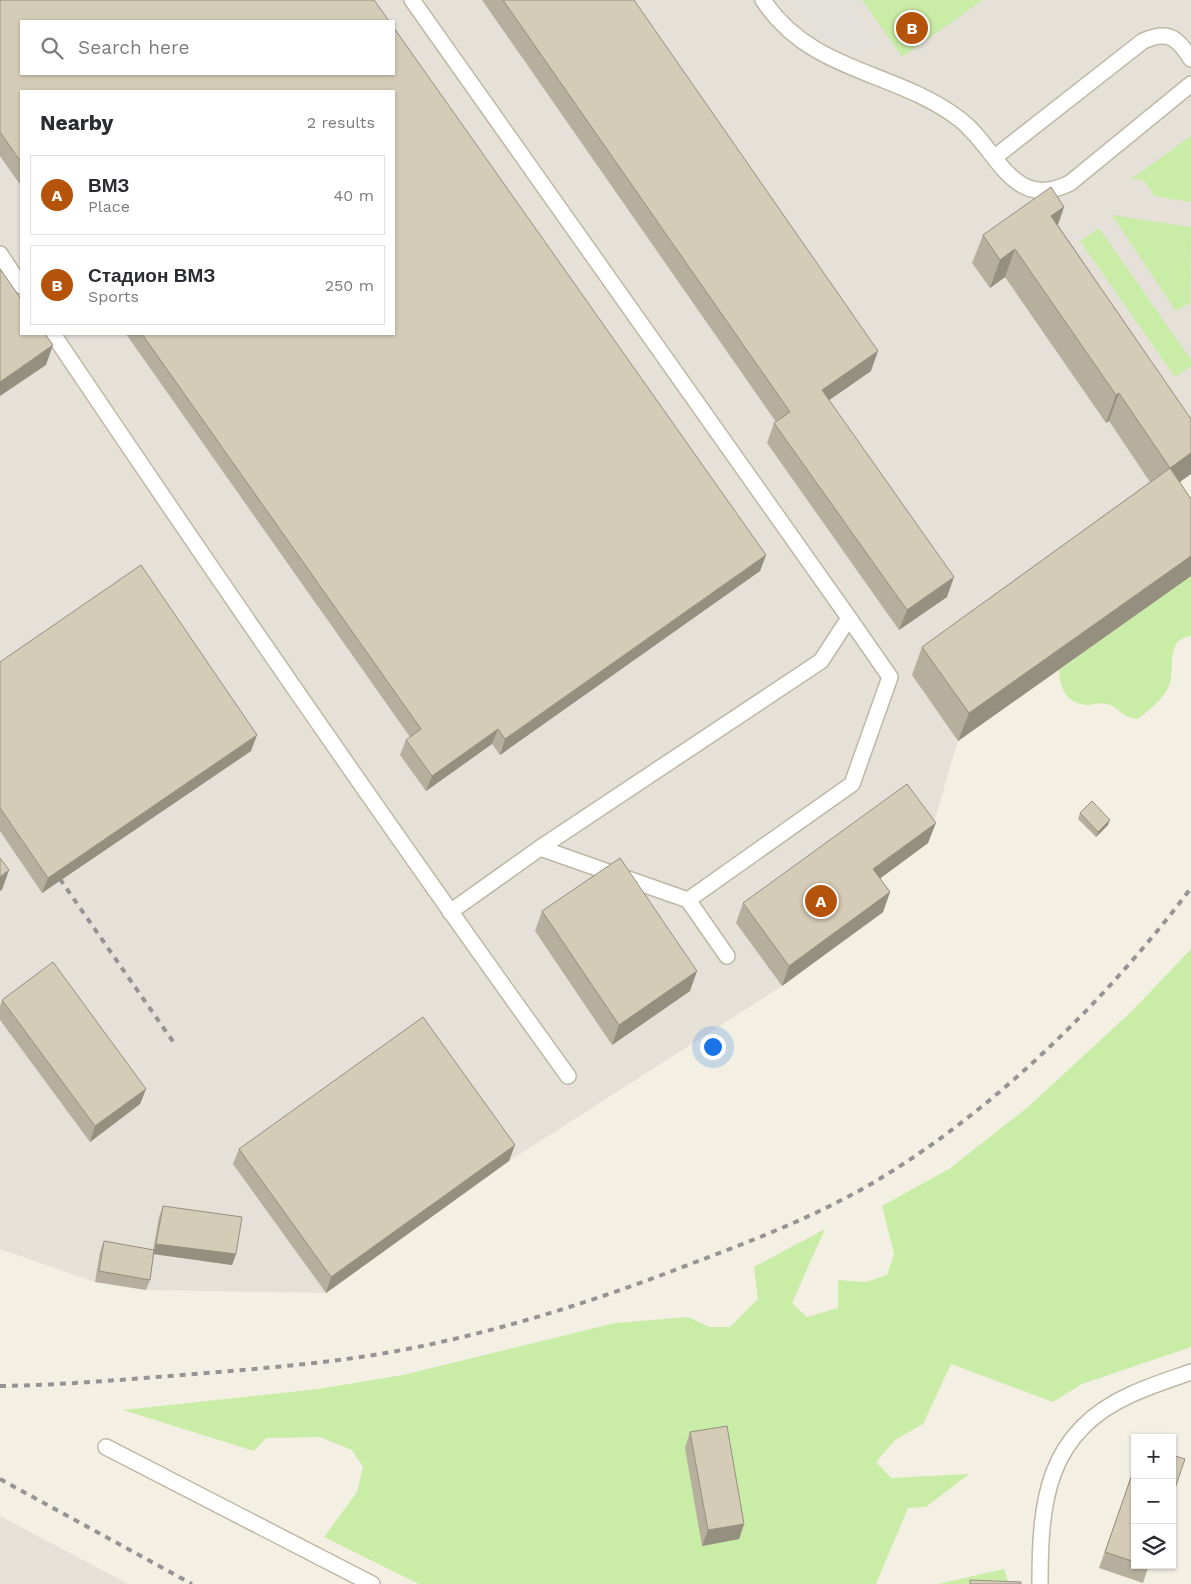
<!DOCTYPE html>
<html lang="en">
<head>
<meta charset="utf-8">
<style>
	body { margin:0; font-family:"Work Sans",sans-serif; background:#f7f7f7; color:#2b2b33 }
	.controls { position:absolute; right:15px; bottom:15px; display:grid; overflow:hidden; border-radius:0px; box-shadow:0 1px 4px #0004 }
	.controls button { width:45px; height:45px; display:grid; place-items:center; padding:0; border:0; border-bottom:1px solid #e1e1e2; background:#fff; color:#2b2b33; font:25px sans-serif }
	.you { position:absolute; left:712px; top:1046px; width:18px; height:18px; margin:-12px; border:4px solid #fff; border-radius:50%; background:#1a73e8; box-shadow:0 0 0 8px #1a73e833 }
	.badge { display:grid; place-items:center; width:32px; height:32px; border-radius:50%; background:#b45309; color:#fff; font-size:16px; font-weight:700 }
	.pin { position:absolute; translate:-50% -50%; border:2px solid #fff; box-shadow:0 1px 5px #0006 }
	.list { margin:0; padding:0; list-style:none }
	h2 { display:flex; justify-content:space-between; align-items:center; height:65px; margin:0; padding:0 20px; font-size:21px }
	h2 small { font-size:16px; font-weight:400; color:#7c7c81 }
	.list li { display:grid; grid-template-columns:32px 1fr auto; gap:15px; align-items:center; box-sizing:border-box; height:80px; margin:0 10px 10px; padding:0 10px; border:1px solid #e1e1e2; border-radius:0px }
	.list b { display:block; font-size:19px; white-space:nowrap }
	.list p { margin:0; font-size:16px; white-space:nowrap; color:#7c7c81 }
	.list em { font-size:16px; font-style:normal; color:#7c7c81 }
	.icon { flex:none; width:28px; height:28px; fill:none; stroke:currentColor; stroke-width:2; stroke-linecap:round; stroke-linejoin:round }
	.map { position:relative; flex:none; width:1191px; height:1584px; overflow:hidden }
	.search { position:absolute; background:#fff; box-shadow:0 1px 4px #0004; left:20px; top:20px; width:375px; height:55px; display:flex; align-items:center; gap:12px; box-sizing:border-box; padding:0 18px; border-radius:0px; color:#7c7c81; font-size:19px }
	.panel { position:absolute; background:#fff; box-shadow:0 1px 4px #0004; left:20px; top:90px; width:375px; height:245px; border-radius:0px }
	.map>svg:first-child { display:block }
</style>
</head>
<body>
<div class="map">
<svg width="1191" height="1584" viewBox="0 0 1191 1584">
	<rect width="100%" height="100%" fill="#f3efe3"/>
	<!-- industrial -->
	<path fill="#e5e0d8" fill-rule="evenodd" d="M0 0H1191V474L1160 496 1191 576 958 740 928 843 866 889 883 913 782 986 509 1161 326 1293 146 1290 95 1282 0 1249ZM21 21H394V74H21ZM21 91H394V334H21Z
		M0 1516 128 1584H0Z"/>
	<!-- green -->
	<path fill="#c9eca7" d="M862 0H983L902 57Z
		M1191 136V202L1154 196C1148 185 1143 176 1130 180Z
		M1112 215 1191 227 1190 303 1176 311Z
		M1099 228 1191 360V366L1175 377 1080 241Z
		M1191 576V636C1163 639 1177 671 1168 688 1161 701 1149 710 1138 719 1122 718 1120 708 1107 704 1100 702 1094 705 1087 705 1066 703 1060 689 1059 670Z
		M1191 949V1347L1082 1384 1053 1402 951 1364 923 1424 895 1440 876 1462 891 1478 969 1474 926 1507 908 1508 876 1584H419L324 1537 357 1492 363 1467 352 1450 320 1437 266 1438 254 1451 123 1410 318 1389 403 1375 615 1323 688 1317 709 1327H730L758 1299 754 1267 825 1229 792 1303 807 1317 838 1308V1280L866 1282 887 1275 894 1254 882 1206 949 1169 1028 1107 1132 1011Z
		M1004 1569 1009 1584H938Z"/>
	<!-- parking -->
	<path fill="#e3e1dc" d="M793 0H845L876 43 858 54 817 33Z"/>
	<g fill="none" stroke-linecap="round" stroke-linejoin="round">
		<defs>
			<path id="lane" d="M412 0 849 618 821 661 540 848 450 912
				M763 0C811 73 894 70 958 118 997 146 1011 213 1070 183L1191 84
				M995 157 1143 41C1168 30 1177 37 1191 59
				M0 254 21 286
				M53 334C221 584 392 832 568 1076
				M540 848 688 900 852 784 890 677 849 618
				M688 900 727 956
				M106 1447 372 1584
				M1040 1584C1040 1502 1046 1433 1130 1395 1149 1386 1171 1379 1191 1372"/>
		</defs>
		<!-- lane casing -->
		<use href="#lane" stroke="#bfb8a5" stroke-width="18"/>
		<!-- lane -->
		<use href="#lane" stroke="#fff" stroke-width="15"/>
		<!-- rail -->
		<path stroke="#949494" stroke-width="4" stroke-dasharray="6 6" stroke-linecap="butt" d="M53 869 174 1043
			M0 1386C65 1385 130 1379 195 1374 265 1368 334 1363 402 1350 502 1331 598 1300 693 1263 754 1240 814 1217 871 1184 993 1112 1106 1001 1191 888
			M0 1479 192 1584"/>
	</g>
	<!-- wall -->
	<path fill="#b7af9d" d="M0 0 766 555 760 571 500 755 492 744 426 791 400 755 406 740 410 737 126 334H394L21 91V186L0 156Z
		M482 0H634L871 371 829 400 947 597 899 630 767 443 774 423 776 422Z
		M1064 207 1058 225 1191 419V474L1180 482 1191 499V576L958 741 912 675 922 647 1150 482 1109 421 1106 423 1005 277 990 288 972 263 983 235Z
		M0 662 251 751 42 893 0 831Z
		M1080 813 1108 825 1096 837 1078 819Z
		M928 843 880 878 890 892 883 912 782 986 736 923 743 903Z
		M542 911 690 991 612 1045 535 931Z
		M2 1000 146 1089 140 1104 90 1142 0 1020V1006Z
		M239 1149 509 1161 326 1293 233 1164Z
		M163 1206 236 1254 232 1265 154 1254 150 1280 146 1290 95 1282 100 1252 104 1241 153 1250 159 1217Z
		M690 1432 744 1524 739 1539 702 1546 685 1448Z
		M1135 1465V1565H1149L1143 1583 1099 1568Z"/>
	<!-- shaded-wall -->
	<path fill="#958f80" d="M1064 207 1054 235 1051 216Z
		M1015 249 1005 277 990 288 1000 260Z
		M53 345 46 365 0 396V382Z
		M878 351 871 371 815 410 822 390Z
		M1119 393 1109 421 1106 423 1116 395Z
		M1191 453V474L1160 495 1170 468Z
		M766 555 760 571 500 755 505 739Z
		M1191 556V576L958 741 969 713Z
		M954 577 947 597 899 630 907 610Z
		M498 729 492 744 426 791 432 776Z
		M257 735 251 751 42 893 48 878Z
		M1110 820 1108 825 1096 837 1098 832Z
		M936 823 928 843 866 889 873 869Z
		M9 870 2 890 0 891V877Z
		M890 892 883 912 782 986 789 966Z
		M697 971 690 991 612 1045 619 1025Z
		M146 1089 140 1104 90 1142 95 1126Z
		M515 1145 509 1161 326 1293 331 1277Z
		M156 1244 236 1254 232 1265 153 1254Z
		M744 1524 739 1539 702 1546 708 1530Z"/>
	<!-- building -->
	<path fill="#d5ccb7" stroke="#958f80" d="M0 0H374L389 21H21V74H394V28L766 555 505 739 498 729 432 776 406 740 421 729 142 334H394V91H21V162L0 132Z
		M503 0H634L878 351 822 390 954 577 907 610 774 423 790 412Z
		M1051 187 1064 207 1051 216 1191 419V453L1170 468 1119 393 1116 395 1015 249 1000 260 983 235Z
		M0 269 21 299V334H45L53 345 0 382Z
		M1170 468 1191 499V556L969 713 922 647Z
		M141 565 257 735 48 878 0 808V662Z
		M907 784 936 823 873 869 890 892 789 966 743 903Z
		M1092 801 1110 820 1098 832 1080 813Z
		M0 858 9 870 0 877Z
		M620 858 697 971 619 1025 542 911Z
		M53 962 146 1089 95 1126 2 1000Z
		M423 1017 515 1145 331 1277 239 1149Z
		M163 1206 242 1217 236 1254 156 1244Z
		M104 1241 154 1250 150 1280 99 1271Z
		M727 1426 744 1524 708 1530 690 1432Z
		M1172 1455 1185 1459 1172 1497Z
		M1135 1466V1562L1105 1552Z
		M970 1580 1021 1582V1584H970Z"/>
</svg>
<div class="controls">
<button>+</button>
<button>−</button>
<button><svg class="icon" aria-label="layers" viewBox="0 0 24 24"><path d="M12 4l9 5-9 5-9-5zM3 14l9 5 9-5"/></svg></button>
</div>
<div class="you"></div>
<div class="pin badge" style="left:821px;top:901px">A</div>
<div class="pin badge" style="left:912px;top:28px">B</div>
<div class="search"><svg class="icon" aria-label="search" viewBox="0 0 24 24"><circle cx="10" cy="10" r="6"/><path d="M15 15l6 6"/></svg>Search here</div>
<section class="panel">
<h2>Nearby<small>2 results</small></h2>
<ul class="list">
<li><span class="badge">A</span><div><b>ВМЗ</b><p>Place</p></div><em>40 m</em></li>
<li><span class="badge">B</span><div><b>Стадион ВМЗ</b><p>Sports</p></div><em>250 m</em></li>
</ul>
</section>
</div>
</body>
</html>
